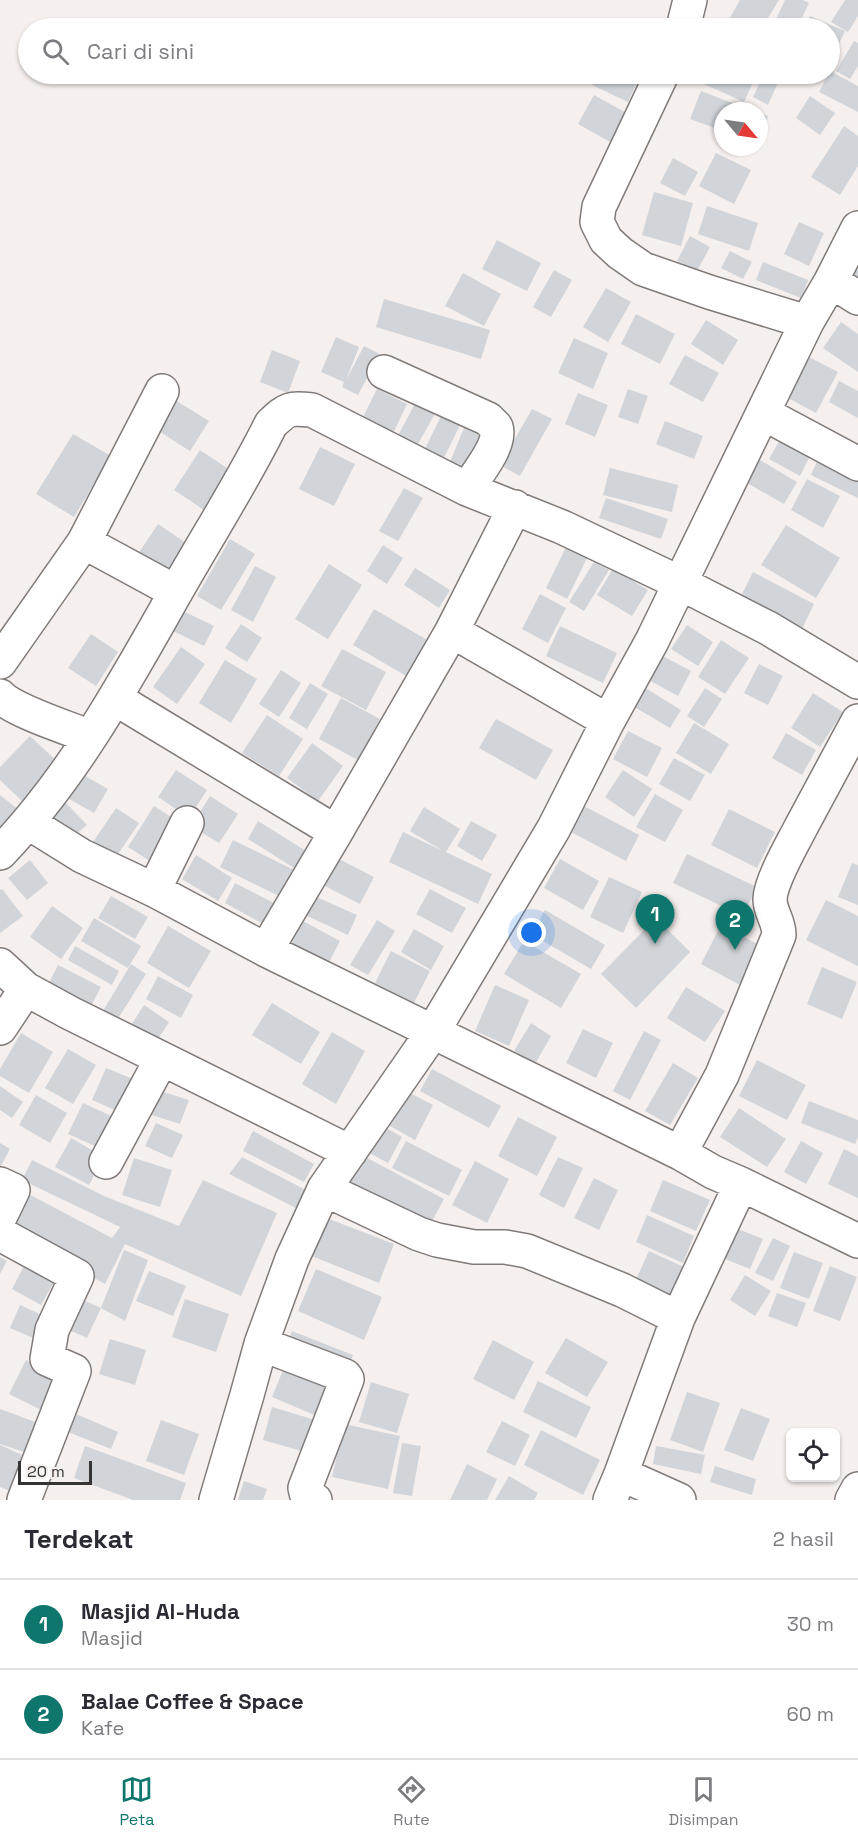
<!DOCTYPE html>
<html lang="id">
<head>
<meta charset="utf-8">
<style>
	body { margin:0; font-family:"Space Grotesk",sans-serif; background:#f2f2f3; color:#2b2b33 }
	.controls { position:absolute; right:18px; bottom:18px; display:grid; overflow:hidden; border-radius:9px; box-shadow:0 2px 4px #0004 }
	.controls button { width:54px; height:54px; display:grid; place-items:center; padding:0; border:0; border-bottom:2px solid #e1e1e2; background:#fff; color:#2b2b33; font:30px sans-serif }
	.compass { position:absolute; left:714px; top:102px; width:54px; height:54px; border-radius:50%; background:#fff; box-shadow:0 2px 4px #0004; rotate:119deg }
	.scale { position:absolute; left:18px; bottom:15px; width:74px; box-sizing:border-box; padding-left:6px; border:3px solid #363433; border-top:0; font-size:16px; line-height:21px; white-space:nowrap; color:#363433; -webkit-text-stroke:4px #f5efed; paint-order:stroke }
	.you { position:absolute; left:532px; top:933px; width:21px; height:21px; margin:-15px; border:4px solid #fff; border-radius:50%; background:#1a73e8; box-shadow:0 0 0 9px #1a73e833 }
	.badge { display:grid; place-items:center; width:39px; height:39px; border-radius:50%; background:#0f766e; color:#fff; font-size:20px; font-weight:700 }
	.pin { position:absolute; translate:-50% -50px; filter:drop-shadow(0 2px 3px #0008) }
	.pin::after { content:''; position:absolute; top:32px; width:21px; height:18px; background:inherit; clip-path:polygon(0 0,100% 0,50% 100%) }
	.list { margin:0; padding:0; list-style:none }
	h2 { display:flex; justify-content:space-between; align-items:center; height:78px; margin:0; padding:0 24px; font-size:26px }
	h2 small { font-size:20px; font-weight:400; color:#7c7c81 }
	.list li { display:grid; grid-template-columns:39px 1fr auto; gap:18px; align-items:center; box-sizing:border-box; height:90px; padding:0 24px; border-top:2px solid #e1e1e2 }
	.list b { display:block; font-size:22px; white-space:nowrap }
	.list p { margin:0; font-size:20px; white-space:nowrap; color:#7c7c81 }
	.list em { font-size:20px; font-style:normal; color:#7c7c81 }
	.icon { flex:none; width:33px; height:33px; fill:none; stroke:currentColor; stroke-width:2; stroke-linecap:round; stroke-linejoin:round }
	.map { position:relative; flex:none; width:858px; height:1500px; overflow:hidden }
	.search { position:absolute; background:#fff; box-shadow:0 2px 4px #0004; left:18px; right:18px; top:18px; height:66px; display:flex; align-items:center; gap:15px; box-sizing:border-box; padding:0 21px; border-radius:33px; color:#7c7c81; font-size:22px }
	.sheet { height:258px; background:#fff }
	nav { display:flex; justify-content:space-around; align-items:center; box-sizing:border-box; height:84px; border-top:2px solid #e1e1e2; background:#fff; font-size:16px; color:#7c7c81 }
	nav a { display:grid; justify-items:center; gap:3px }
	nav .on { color:#0f766e }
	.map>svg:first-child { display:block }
</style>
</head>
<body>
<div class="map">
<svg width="858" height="1500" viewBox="0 0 858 1500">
	<rect width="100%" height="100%" fill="#f5efed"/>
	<!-- building -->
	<path fill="#d1d5d9" d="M740 0H779L762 28H741L728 21Z
		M785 0H803L809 3 797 28H772Z
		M845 0H858V16L848 32 831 22Z
		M810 16 845 31 836 50 830 47V28H804Z
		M854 41 858 43V66L850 79 836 71Z
		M830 71 858 86V112L819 92Z
		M597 74H629L639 78 628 102 592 85Z
		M709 74H757L744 102 704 84Z
		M764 74H769L780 78 768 105 753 97Z
		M701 91 753 111H723V131L690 119Z
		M594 95 628 114 612 143 578 124Z
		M810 96 835 113 820 135 796 118Z
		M759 113 768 116 759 140Z
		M844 126 858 136V166L840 195 811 177Z
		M716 153 751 170 734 204 699 186Z
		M673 158 698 172 685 196 660 183Z
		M654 192 693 203 681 246 642 235Z
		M707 206 758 223 749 251 698 234Z
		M799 222 824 233 809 266 784 254Z
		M690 236 710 247 697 271 677 261Z
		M497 240 541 263 527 291 482 269Z
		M730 251 752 262 743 279 721 268Z
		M858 257V284L845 275Z
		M763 262 808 280 801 298 756 280Z
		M554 270 572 280 551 317 533 307Z
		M463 273 501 294 484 326 445 306Z
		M606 288 631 302 608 342 583 327Z
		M384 299 490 330 481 359 376 327Z
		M636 314 675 334 660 364 621 344Z
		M706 320 738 340 723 365 691 344Z
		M841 322 858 334V372L823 348Z
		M336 337 359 347 346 380 364 346 380 354 358 395 342 387 344 382 321 372Z
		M574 338 608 353 593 389 558 373Z
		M272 350 300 361 288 393 260 382Z
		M685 355 719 373 703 402 669 384Z
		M807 356 838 372 816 413 786 397Z
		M839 381 858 391V418L829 402Z
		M377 389 407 404 388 444 357 429Z
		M628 389 648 396 638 424 618 417Z
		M578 393 608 405 595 437 565 424Z
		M418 398 438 408 412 455 393 445Z
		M175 400 209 421 190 451 157 430Z
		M532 409 552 419 520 476 500 465Z
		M443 412 462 421 439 468 420 459Z
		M665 421 703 436 694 459 656 444Z
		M464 428 484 437 467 477 447 469Z
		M73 434 111 456 74 517 36 494Z
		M782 436 812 452 800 476 769 459Z
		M320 447 355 464 334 506 299 489Z
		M200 450 233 472 207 512 174 490Z
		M819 457 858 476V498L811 475Z
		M760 460 797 482 784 504 747 483Z
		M610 468 678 485 672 512 603 495Z
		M807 479 840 496 823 528 791 510Z
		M404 488 423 498 398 541 379 531Z
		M606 498 668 519 661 539 599 518Z
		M158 524 186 543 164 576 136 557Z
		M786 525 840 558 816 598 761 565Z
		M230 539 255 554 221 610 197 596Z
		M568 543 589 554 567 599 546 588Z
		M383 545 403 558 387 584 367 571Z
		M594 562 609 570 584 611 569 602Z
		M329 564 362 585 328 639 295 619Z
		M255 566 276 577 253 622 231 610Z
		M415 568 450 590 439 608 404 585Z
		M613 569 648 590 632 616 597 595Z
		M753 572 814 604 802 629 740 598Z
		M540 594 566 608 548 643 522 629Z
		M179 609 214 626 204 646 169 629Z
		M374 609 429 641 408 677 353 645Z
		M241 624 262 638 247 662 225 648Z
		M687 625 713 642 698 666 671 649Z
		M560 626 617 653 603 683 546 656Z
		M91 634 118 652 96 686 68 668Z
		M721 640 749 658 725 694 698 677Z
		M181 647 205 664 177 704 153 687Z
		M342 649 386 672 366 710 321 686Z
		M661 655 691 671 678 696 647 679Z
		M225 660 257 679 231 723 199 703Z
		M759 664 783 676 768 705 744 693Z
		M281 670 301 683 279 717 259 704Z
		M310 683 328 694 307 729 289 718Z
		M642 686 681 710 670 728 631 705Z
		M705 688 722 699 704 727 687 716Z
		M813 693 843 712 820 747 791 728Z
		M341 698 380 719 358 760 319 739Z
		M267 715 303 739 279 776 242 753Z
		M496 719 553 750 536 780 479 748Z
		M694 723 729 744 711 774 676 753Z
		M628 731 662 748 647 777 613 759Z
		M786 733 816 750 802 775 772 758Z
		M30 736 62 766 25 804 0 780V767Z
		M312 743 343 766 318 801 287 778Z
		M674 758 705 775 690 801 659 784Z
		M176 770 207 790 189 818 158 797Z
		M623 770 652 789 634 817 605 797Z
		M78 772 108 789 94 813 64 796Z
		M655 794 683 810 665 842 636 827Z
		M0 795 24 814 0 845Z
		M210 796 238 814 219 843 191 826Z
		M66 803 87 825 70 839 45 823Z
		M582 805 639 835 626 861 569 831Z
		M154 806 179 822 153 863 128 847Z
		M424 807 460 829 446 852 492 874 478 904 389 862 403 832 443 851 410 831Z
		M116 808 139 823 114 860 91 845Z
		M729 809 775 832 757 868 711 845Z
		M258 821 306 851 294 868 248 839Z
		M471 821 497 835 482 861 457 846Z
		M233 840 298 872 285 899 220 867Z
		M687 854 757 887 743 916 673 883Z
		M196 855 232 878 218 901 182 879Z
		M335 857 374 877 360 904 321 884Z
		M560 859 599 881 583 910 544 888Z
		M30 860 48 883 27 900 8 878Z
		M852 863 858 865V905L838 897Z
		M609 877 642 892 623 933 590 917Z
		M235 883 276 904 265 925 225 903Z
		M2 889 23 916 0 933V890Z
		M430 889 466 908 452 933 416 914Z
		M312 895 357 915 348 935 303 914Z
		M111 896 148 917 135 939 98 918Z
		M826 900 858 916V966L806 940Z
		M52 906 83 928 61 959 30 937Z
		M545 910 605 945 591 969 531 934Z
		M94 918 141 946 128 968 81 941Z
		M656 918 690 952 636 1008 601 974Z
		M377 920 395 931 368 975 350 965Z
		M303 921 340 941 328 964 291 944Z
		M721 925 761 946 740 985 701 964Z
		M168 926 211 951 189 988 147 963Z
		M414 929 444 946 431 970 401 952Z
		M524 941 581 974 561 1008 504 974Z
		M75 946 119 971 112 985 68 960Z
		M391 951 430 971 414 1003 375 983Z
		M131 964 146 974 114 1025 100 1016Z
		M58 965 101 987 88 1012 45 991Z
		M822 967 857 982 842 1019 807 1004Z
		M158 976 193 995 181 1018 146 999Z
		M495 985 529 1000 509 1046 475 1031Z
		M686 987 725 1011 705 1042 667 1018Z
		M272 1003 320 1032 301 1064 252 1035Z
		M144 1005 169 1022 151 1050 126 1033Z
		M531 1023 551 1036 535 1064 514 1051Z
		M583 1029 613 1043 596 1078 566 1063Z
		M644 1031 661 1040 630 1100 613 1091Z
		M332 1032 365 1051 336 1104 302 1084Z
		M21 1033 53 1052 29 1093 0 1076V1069Z
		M68 1049 96 1065 73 1104 45 1088Z
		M757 1060 806 1085 787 1120 739 1096Z
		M673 1063 698 1078 670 1125 645 1111Z
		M106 1068 138 1081 124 1114 92 1100Z
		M432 1069 501 1106 489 1128 420 1091Z
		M0 1086 23 1102 12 1118 0 1110Z
		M160 1091 189 1100 180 1124 152 1115Z
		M408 1092 433 1105 415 1140 390 1126Z
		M36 1095 67 1113 50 1143 19 1125Z
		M809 1101 858 1120V1137L855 1144 801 1123Z
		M83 1103 120 1120 106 1151 68 1134Z
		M739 1108 786 1139 767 1167 720 1137Z
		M518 1117 557 1137 537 1176 498 1156Z
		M156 1123 183 1135 172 1158 145 1146Z
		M381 1125 402 1137 388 1163 366 1151Z
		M253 1131 314 1164 304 1182 243 1151Z
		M71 1138 104 1157 89 1185 55 1167Z
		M406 1141 462 1170 449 1196 392 1168Z
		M801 1141 823 1153 806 1184 784 1172Z
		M0 1143 10 1149 0 1168Z
		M844 1149 858 1156V1198L828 1184Z
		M358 1153 444 1199 429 1227 342 1181Z
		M242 1157 306 1190 296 1208 229 1174Z
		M558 1157 583 1168 564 1208 539 1195Z
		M134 1158 172 1170 160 1207 122 1195Z
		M32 1160 104 1196 179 1226 203 1180 277 1213 241 1296 125 1244 105 1284 0 1226 21 1190 112 1238 120 1227 22 1180Z
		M475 1161 509 1179 487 1223 452 1205Z
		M594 1178 618 1190 599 1230 574 1218Z
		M663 1180 710 1200 696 1231 650 1211Z
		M647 1215 694 1236 683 1263 636 1242Z
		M324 1217 394 1244 379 1283 309 1255Z
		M738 1229 763 1239 750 1269 725 1259Z
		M773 1238 790 1246 773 1281 755 1273Z
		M124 1250 148 1260 125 1321 101 1308Z
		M649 1251 686 1268 669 1304 633 1286Z
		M794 1252 823 1263 809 1299 780 1288Z
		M0 1257 7 1261 0 1274Z
		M24 1266 54 1282 41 1305 12 1289Z
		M830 1266 857 1277 840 1321 813 1311Z
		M316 1269 382 1297 364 1340 298 1311Z
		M149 1271 186 1286 173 1316 136 1301Z
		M745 1275 771 1291 755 1316 730 1300Z
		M777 1293 806 1303 797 1327 768 1316Z
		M81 1299 101 1308 87 1338 67 1329Z
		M185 1299 229 1314 216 1352 172 1337Z
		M20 1305 44 1316 33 1338 10 1328Z
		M292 1331 353 1355 348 1370 286 1346Z
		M566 1338 608 1362 587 1397 545 1373Z
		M110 1339 146 1350 135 1385 99 1374Z
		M493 1340 534 1362 514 1400 473 1379Z
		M26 1360 58 1377 41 1410 9 1394Z
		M284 1368 338 1391 326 1420 272 1397Z
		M538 1381 591 1407 576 1438 523 1412Z
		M371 1382 409 1394 397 1433 359 1422Z
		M687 1392 720 1403 703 1452 670 1440Z
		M272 1407 322 1422 312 1454 263 1440Z
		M741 1408 770 1419 753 1461 724 1450Z
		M0 1409 41 1424 30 1454 0 1444Z
		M76 1414 118 1432 111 1449 68 1432Z
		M161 1420 199 1434 184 1475 146 1461Z
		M502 1421 530 1435 515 1466 486 1452Z
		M344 1424 400 1436 388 1489 332 1477Z
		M541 1430 600 1460 583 1495 524 1465Z
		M402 1443 421 1446 412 1496 393 1493Z
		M0 1445 31 1459 15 1493 0 1487Z
		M85 1446 186 1483 180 1500H133L74 1478Z
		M656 1446 705 1455 701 1474 653 1464Z
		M467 1464 497 1479 487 1500H450Z
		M715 1466 756 1479 752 1495 710 1482Z
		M509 1476 538 1493 534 1500H495Z
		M244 1481 267 1489 263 1500H238Z"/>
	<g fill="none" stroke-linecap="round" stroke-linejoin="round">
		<defs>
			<path id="minor" d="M683 28 690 0
				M662 74 599 207 597 222 606 240 620 253 643 269 709 292 807 322
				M831 281 858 298
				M384 372 488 419 496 427C502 444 477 474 467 489
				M763 413 858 464
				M84 542 176 592
				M452 631 515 507
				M0 662 84 542 162 391
				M0 696C14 711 69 728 90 737
				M29 823 82 856 154 890 266 950 336 832 116 699
				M336 832 452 631 608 721
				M0 853C74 776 125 682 177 590 208 535 243 481 271 424 288 408 289 408 312 410L467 489 562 527 680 583 768 628 858 682
				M154 890 187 823
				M266 950 680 1153 713 1172 741 1184 678 1318 621 1474 610 1500
				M0 965 26 989 70 1013 350 1152
				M0 1028 26 989
				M680 1153 722 1075 779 935C779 920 770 913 770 899 771 880 792 845 801 827 820 792 839 756 858 721
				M106 1162 161 1060
				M0 1184 13 1190 0 1217
				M741 1184 858 1241
				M324 1189 419 1234 437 1240 474 1247H505L527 1251 622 1290 678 1318
				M0 1234 77 1276 52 1330 47 1359 74 1371 24 1500
				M261 1344 345 1376 347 1379 305 1488 307 1496 315 1500
				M621 1474 679 1500
				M216 1500 247 1395 261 1344 292 1259 324 1189 432 1033 554 828 608 721 652 641 807 322 831 281 858 228
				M852 1500 858 1489"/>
		</defs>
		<!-- minor casing -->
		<use href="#minor" stroke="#807b79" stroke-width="36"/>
		<!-- minor -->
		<use href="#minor" stroke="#fff" stroke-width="33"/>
	</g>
</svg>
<div class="controls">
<button><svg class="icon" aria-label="locate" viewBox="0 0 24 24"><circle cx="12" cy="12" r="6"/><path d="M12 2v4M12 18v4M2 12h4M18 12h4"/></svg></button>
</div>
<svg class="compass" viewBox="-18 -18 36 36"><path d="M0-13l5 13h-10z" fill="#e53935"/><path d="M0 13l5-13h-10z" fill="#7c7c81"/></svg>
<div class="scale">20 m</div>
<div class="you"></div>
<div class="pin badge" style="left:655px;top:944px">1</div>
<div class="pin badge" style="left:735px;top:950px">2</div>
<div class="search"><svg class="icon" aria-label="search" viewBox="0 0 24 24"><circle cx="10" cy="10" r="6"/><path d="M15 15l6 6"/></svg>Cari di sini</div>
</div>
<section class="sheet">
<h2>Terdekat<small>2 hasil</small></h2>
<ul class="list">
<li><span class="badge">1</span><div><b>Masjid Al-Huda</b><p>Masjid</p></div><em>30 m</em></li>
<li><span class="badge">2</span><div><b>Balae Coffee &amp; Space</b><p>Kafe</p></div><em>60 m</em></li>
</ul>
</section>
<nav>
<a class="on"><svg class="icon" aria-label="map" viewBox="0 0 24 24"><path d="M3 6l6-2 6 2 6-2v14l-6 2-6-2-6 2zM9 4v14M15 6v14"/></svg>Peta</a>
<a><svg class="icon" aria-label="directions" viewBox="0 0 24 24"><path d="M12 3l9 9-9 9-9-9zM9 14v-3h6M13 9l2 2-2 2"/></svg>Rute</a>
<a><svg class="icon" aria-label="saved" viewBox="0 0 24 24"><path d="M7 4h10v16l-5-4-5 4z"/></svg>Disimpan</a>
</nav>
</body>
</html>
